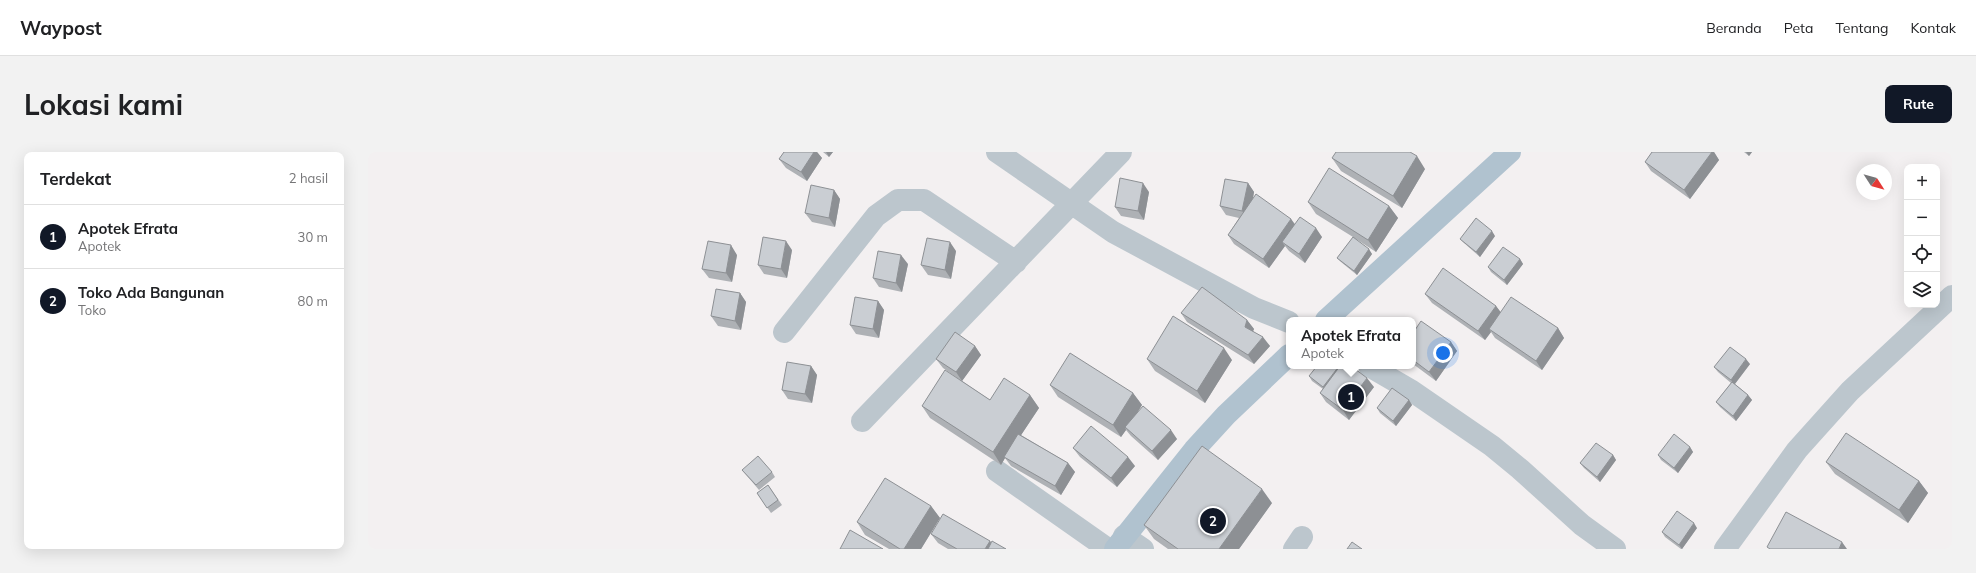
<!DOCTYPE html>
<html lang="id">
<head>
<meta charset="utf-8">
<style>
	body { margin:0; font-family:Mulish,sans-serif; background:#f2f2f2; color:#202124 }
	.controls { position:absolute; right:12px; top:12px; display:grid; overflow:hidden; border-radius:8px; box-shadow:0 4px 16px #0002 }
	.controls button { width:36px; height:36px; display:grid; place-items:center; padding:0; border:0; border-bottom:1px solid #e0e0e0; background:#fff; color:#202124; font:20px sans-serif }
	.compass { position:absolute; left:1488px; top:12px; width:36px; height:36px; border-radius:50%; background:#fff; box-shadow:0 4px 16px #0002; rotate:126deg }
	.you { position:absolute; left:1075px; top:201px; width:14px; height:14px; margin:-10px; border:3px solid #fff; border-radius:50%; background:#1a73e8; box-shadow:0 0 0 6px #1a73e833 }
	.badge { display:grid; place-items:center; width:26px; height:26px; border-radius:50%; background:#111827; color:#fff; font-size:13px; font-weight:700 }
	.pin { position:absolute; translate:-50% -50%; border:2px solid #fff; box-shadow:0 1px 4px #0006 }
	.popup { position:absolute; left:918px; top:165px; width:130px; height:52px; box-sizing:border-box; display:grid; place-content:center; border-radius:8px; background:#fff; filter:drop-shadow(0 1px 3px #0005); font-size:13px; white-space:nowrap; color:#757577 }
	.popup b { font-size:15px; color:#202124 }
	.popup::after { content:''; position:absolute; left:50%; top:100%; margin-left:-8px; border:8px solid transparent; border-top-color:#fff }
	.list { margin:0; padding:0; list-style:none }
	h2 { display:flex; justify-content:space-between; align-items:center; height:52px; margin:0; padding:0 16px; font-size:17px }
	h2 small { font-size:13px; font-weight:400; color:#757577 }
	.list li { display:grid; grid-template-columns:26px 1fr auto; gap:12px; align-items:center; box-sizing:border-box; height:64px; padding:0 16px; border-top:1px solid #e0e0e0 }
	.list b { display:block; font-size:15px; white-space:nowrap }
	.list p { margin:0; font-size:13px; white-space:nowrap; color:#757577 }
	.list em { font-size:13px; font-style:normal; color:#757577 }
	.icon { flex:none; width:22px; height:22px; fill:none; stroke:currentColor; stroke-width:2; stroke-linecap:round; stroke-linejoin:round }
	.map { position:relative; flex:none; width:1584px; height:397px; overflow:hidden; border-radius:8px }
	header { display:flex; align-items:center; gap:24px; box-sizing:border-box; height:56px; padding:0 20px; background:#fff; border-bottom:1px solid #e0e0e0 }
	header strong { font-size:19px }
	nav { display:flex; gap:22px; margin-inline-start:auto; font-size:14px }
	.intro { display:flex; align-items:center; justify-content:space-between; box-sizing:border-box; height:96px; padding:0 24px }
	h1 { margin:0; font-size:28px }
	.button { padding:10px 18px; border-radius:8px; background:#111827; color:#fff; font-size:14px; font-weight:700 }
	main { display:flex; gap:24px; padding:0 24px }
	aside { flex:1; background:#fff; border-radius:8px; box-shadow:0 4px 16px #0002 }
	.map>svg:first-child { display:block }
</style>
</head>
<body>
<header>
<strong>Waypost</strong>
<nav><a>Beranda</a><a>Peta</a><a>Tentang</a><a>Kontak</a></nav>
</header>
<div class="intro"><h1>Lokasi kami</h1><a class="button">Rute</a></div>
<main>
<aside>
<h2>Terdekat<small>2 hasil</small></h2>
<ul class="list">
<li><span class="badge">1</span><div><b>Apotek Efrata</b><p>Apotek</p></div><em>30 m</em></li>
<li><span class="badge">2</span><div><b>Toko Ada Bangunan</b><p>Toko</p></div><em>80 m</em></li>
</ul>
</aside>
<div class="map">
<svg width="1584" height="397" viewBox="0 0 1584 397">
	<rect width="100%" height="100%" fill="#f3f0f1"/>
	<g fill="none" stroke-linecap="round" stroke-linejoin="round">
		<!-- minor -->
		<path stroke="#bcc6cd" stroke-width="22" d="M629 0 745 80 886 156 921 170
			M416 180 508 64 530 48H556L648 110
			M1001 214 1044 239 1124 294 1152 317 1214 373 1247 397
			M494 269 753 0
			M629 319 740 397
			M756 384 775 397
			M926 397 934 385
			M1357 397 1429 298 1482 239 1584 144"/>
		<!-- major -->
		<path stroke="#b0c2cf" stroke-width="22" d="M958 168 1142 0
			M747 397 826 298 858 263 921 203"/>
	</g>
	<!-- wall -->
	<path fill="#aeb1b5" d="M416 0H449L454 6 439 29 418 16 411 7Z
		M455 0H465L461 5Z
		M1284 0H1346L1351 8 1322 47 1283 19 1277 10Z
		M1376 0H1384L1381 4Z
		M964 6 1057 17 1034 56 973 19Z
		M880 31 886 40 885 46 923 67 927 72 954 85 937 111 921 99 917 94 901 116 866 92 860 83 871 66 858 63 852 54Z
		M466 38 472 47 467 75 444 70 437 61Z
		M781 40 776 68 753 64 747 55Z
		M940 50 1021 54 1030 66 1008 100 988 87 1004 102 989 123 973 110 969 106 985 85 948 62Z
		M1127 84 1112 105 1096 91 1092 87Z
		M424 98 419 126 396 122 390 113Z
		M588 99 583 127 560 123 553 113Z
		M369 103 364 130 341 126 334 117Z
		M1152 107 1155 112 1139 133 1123 120 1120 115Z
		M540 112 534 140 511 135 505 126Z
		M372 141 378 150 373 178 350 174 343 164Z
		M1057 142 1128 154 1132 160 1190 176 1196 186 1174 218 1127 186 1123 180 1117 188 1064 151Z
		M510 149 516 158 511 186 488 182 482 173Z
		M813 161 879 168 886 177 885 179 902 194 886 212 819 170Z
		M1045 181 1083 190 1089 199 1068 229 1045 212Z
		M607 194 613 203 594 229 622 248 662 243 671 256 653 283 700 311 707 320 693 343 643 314 637 306 633 313 562 266 554 254 592 228 575 216 568 207Z
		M779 207 864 208 837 251 787 219Z
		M1382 212 1367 232 1380 243 1384 248 1368 269 1352 255 1348 250 1363 231 1350 220 1346 215Z
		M443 214 449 223 444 251 420 247 414 238Z
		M941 224 1006 235 981 268 958 250 952 241 955 237 944 229Z
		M682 233 765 241 774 253 768 263 809 287 790 308 763 284 758 278 753 285 690 245Z
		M1041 248 1044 253 1028 274 1012 261 1009 256Z
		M1322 295 1325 300 1310 321 1293 308 1290 303Z
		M705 296 767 314 749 335 712 305Z
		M1245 303 1248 308 1232 330 1216 316 1212 311Z
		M1458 310 1551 329 1560 341 1540 371 1467 322Z
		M374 318 404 320 407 325 391 338Z
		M400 333 414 353 403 361 389 341Z
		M904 351 871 397H800L786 387 776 373Z
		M563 354 572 366 553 397H521L497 383 489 370Z
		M1329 376 1314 397H1313L1297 385 1294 380Z
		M563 382 622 389 623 391 638 397H580L570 391Z"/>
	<!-- shaded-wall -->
	<path fill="#8d9094" d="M446 0H449L454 6 439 29 433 20Z
		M458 0H465L461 5Z
		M1344 0H1346L1351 8 1322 47 1316 38Z
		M1378 0H1384L1381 4Z
		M1049 4 1057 17 1034 56 1025 44Z
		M775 31 781 40 776 68 770 59Z
		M880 31 886 40 881 68 874 59Z
		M466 38 472 47 467 75 461 66Z
		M1021 54 1030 66 1008 100 1000 88Z
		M923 67 929 76 914 90 917 94 901 116 895 107Z
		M948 76 954 85 937 111 931 102Z
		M1124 79 1127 84 1112 105 1108 100Z
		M418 89 424 98 419 126 413 117Z
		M582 90 588 99 583 127 577 118Z
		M363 93 369 103 364 130 358 121Z
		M1001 97 1004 102 989 123 986 119Z
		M533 103 540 112 534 140 528 131Z
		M1152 107 1155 112 1139 133 1136 128Z
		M372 141 378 150 373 178 367 169Z
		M510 149 516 158 511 186 505 177Z
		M1128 154 1135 163 1121 177 1123 180 1117 188 1110 179Z
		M879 168 886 177 883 184 877 175Z
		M1190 176 1196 186 1174 218 1168 209Z
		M895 185 902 194 886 212 880 203Z
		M1083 190 1089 199 1068 229 1061 220Z
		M607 194 613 203 594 229 588 220Z
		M856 196 864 208 837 251 829 239Z
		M1378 207 1382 212 1366 233 1363 228Z
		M443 214 449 223 444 251 437 242Z
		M971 214H975L958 240 955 235Z
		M999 226 1006 235 981 268 975 258Z
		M765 241 774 253 759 277 757 275 758 278 753 285 745 273Z
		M662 243 671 256 638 306 636 305 637 306 633 313 625 300Z
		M1380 243 1384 248 1368 269 1365 264Z
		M1041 248 1044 253 1028 274 1025 269Z
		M803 278 809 287 790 308 784 299Z
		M1322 295 1325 300 1310 321 1306 316Z
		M1245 303 1248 308 1232 330 1229 325Z
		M760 305 767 314 749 335 743 326Z
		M700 311 707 320 693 343 687 334Z
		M1551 329 1560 341 1540 371 1531 358Z
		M894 337 904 351 871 397H851Z
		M563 354 572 366 553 397H536Z
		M1326 371 1329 376 1314 397 1311 393Z
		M622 389 627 397H617Z
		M1474 390 1479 397H1471Z"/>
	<!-- building -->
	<path fill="#caced3" stroke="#8d9094" d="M416 0H446L433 20 411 7Z
		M968 0H1042L1049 4 1025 44 964 6Z
		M1284 0H1344L1316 38 1277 10Z
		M961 16 1021 54 1000 88 940 50Z
		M752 26 775 31 770 59 747 55Z
		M857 27 880 31 874 59 852 54Z
		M443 33 466 38 461 66 437 61Z
		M888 42 923 67 895 107 860 83Z
		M932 65 948 76 931 102 914 90Z
		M1108 66 1124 79 1108 100 1092 87Z
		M395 85 418 89 413 117 390 113Z
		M985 85 1001 97 986 119 969 106Z
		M559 86 582 90 577 118 553 113Z
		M340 89 363 93 358 121 334 117Z
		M1135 95 1152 107 1136 128 1120 115Z
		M510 99 533 103 528 131 505 126Z
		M1075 116 1128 154 1110 179 1057 142Z
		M834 135 879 168 877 175 895 185 880 203 813 161Z
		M348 137 372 141 367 169 343 164Z
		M487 145 510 149 505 177 482 173Z
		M1143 145 1190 176 1168 209 1121 177Z
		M805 164 856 196 829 239 779 207Z
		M1053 169 1083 190 1061 220 1045 208V181Z
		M587 180 607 194 588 220 568 207Z
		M1362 195 1378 207 1363 228 1346 215Z
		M702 201 765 241 745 273 682 233Z
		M419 210 443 214 437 242 414 238Z
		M949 214H971L955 235 941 224Z
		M972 214H983L999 226 975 258 952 241Z
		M577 218 622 248 636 226 662 243 625 300 554 254Z
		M1364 230 1380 243 1365 264 1348 250Z
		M1024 236 1041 248 1025 269 1009 256Z
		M775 254 803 278 784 299 757 275Z
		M723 274 760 305 743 326 705 296Z
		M1478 281 1551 329 1531 358 1458 310Z
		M650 282 700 311 687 334 636 305Z
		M1306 282 1322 295 1306 316 1290 303Z
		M1228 291 1245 303 1229 325 1212 311Z
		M834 294 894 337 851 397H810L776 373Z
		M390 304 404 320 388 333 374 318Z
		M517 326 563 354 536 397H532L489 370Z
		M400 333 410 348 399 356 389 341Z
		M1309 359 1326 371 1311 393 1294 380Z
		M1418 360 1474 390 1471 397H1402L1399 395Z
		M575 362 622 389 617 397H589L563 382Z
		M482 378 515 397H472Z
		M624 389 638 397H620Z
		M984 390 994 397H979Z"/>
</svg>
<div class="controls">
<button>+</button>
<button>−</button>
<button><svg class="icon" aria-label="locate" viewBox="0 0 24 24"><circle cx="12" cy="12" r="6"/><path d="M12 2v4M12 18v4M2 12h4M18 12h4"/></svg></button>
<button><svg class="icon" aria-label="layers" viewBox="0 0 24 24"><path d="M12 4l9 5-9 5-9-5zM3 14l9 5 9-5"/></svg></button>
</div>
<svg class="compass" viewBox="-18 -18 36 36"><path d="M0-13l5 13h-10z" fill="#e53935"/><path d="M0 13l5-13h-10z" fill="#757577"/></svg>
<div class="you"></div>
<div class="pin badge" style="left:983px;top:245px">1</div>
<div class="popup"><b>Apotek Efrata</b>Apotek</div>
<div class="pin badge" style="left:845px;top:369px">2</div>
</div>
</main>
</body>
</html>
